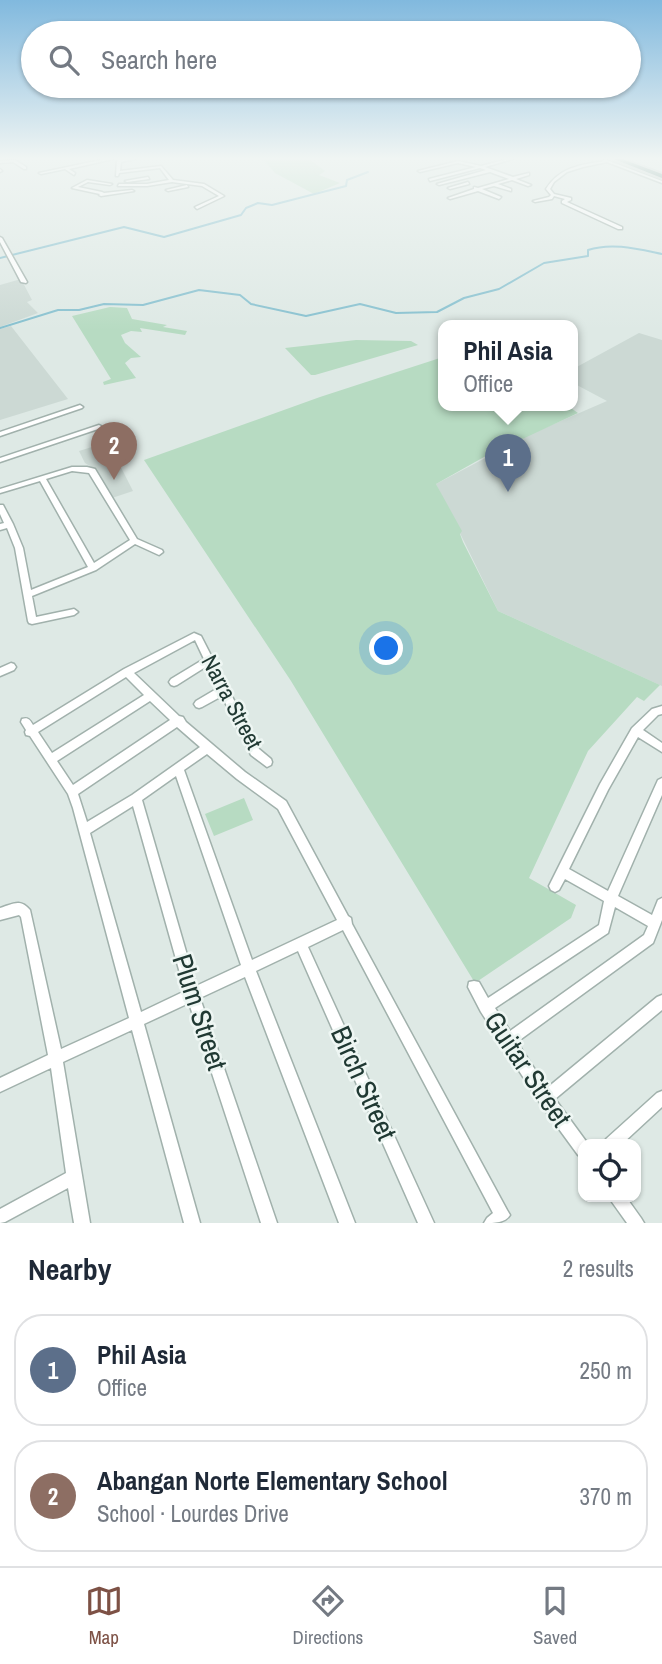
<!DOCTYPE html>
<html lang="en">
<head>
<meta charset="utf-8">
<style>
	body { margin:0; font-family:"Archivo Narrow",sans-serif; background:#f2f2f3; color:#1f2937 }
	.controls { position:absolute; right:21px; bottom:21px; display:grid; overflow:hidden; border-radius:14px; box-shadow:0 2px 5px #0004 }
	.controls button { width:63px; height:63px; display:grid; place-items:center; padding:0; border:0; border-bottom:2px solid #e0e1e3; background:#fff; color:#1f2937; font:35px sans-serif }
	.you { position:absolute; left:387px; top:649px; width:24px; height:24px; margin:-18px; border:5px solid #fff; border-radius:50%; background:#1a73e8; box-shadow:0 0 0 10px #1a73e833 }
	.badge { display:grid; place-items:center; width:46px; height:46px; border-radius:50%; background:#7d5145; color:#fff; font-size:23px; font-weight:700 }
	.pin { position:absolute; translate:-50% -58px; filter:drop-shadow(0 2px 4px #0008) }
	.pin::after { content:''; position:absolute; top:37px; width:24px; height:21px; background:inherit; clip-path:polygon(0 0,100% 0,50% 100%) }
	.popup { position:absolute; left:438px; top:320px; width:140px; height:91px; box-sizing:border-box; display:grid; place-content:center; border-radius:14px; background:#fff; filter:drop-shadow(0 2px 5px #0005); font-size:23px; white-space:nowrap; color:#747a83 }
	.popup b { font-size:26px; color:#1f2937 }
	.popup::after { content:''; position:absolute; left:50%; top:100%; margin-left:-14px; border:14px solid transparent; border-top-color:#fff }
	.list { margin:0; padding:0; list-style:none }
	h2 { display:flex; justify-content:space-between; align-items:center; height:91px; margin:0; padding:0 28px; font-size:30px }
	h2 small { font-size:23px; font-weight:400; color:#747a83 }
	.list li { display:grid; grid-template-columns:46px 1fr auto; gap:21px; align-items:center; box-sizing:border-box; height:112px; margin:0 14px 14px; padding:0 14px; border:2px solid #e0e1e3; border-radius:28px }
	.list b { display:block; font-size:26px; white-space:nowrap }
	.list p { margin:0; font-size:23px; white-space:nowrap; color:#747a83 }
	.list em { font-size:23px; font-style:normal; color:#747a83 }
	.icon { flex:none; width:38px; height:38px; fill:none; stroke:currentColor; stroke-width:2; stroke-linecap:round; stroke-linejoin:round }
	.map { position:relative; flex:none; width:662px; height:1223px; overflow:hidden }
	.search { position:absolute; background:#fff; box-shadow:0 2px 5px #0004; left:21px; right:21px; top:21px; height:77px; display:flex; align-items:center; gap:18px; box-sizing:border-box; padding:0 24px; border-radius:38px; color:#747a83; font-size:26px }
	.sheet { height:343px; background:#fff }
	nav { display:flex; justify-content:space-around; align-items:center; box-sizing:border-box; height:98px; border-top:2px solid #e0e1e3; background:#fff; font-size:19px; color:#747a83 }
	nav a { display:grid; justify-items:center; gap:4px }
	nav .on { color:#7d5145 }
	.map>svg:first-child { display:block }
</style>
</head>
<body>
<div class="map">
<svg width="662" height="1223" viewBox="0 0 662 1223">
	<rect width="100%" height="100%" fill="#dee9e5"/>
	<!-- built -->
	<path fill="#ccd9d4" d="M21 279 32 300 27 302 38 313 0 327V285Z
		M11 326 68 399 0 420V329Z
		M639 333 662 340V686L498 611 436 484 533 433 607 401 573 383V369Z
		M108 442 133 491 112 498 95 469 85 463 79 451Z"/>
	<!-- green -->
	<path fill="#b7dbc2" d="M263 159H309L325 171 319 175 340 183 314 194 275 173Z
		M110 307 127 308 132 319 167 325 163 327 187 331 185 335 140 328 142 332 131 331 121 335 125 343 141 357 131 358 125 363 136 378 104 385 103 382 111 379 72 316Z
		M356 340 411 341 418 345 315 375H311L285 348Z
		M443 357V406H568L578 413 484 457 436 484 462 531 460 534 463 542 498 611 660 685 644 701 637 697 588 751 529 878 576 905 571 918 475 983 291 681 144 460 320 397Z
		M244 798 253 820 214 836 205 814Z"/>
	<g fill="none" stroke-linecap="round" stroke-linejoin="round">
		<!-- stream -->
		<path stroke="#86c0cf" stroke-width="2" d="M0 258 124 227 164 237 241 215 246 208 258 203 272 205 346 186 347 180 368 172
			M0 328 58 310H79L104 304 143 305 199 290 240 295 251 304 306 316 360 304 396 313 437 312 464 298 499 289 544 263 588 256V250C612 242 638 249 662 254"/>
		<defs>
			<path id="minor" d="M105 159H113L69 169 75 173 74 175 65 169 41 174 39 173Z
				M117 159H135L121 162 120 171 161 166 173 180 204 184 224 196 197 209 195 207 219 196 202 186 172 182 147 186H118L119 184H147L169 180 160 168 119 173 118 176H116Z
				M507 159H513L485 167 513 177 529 173V175L516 179 531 185 528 186 512 180 498 184 511 189V191L494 186 482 189 501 197 499 199 478 191 450 199 448 198 474 189V187L478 188 509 179 490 172 439 185 437 184 486 170 480 168 430 181 429 179 476 167 458 163 420 172 418 171 458 161 481 166Z
				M604 159 662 181V183L607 162 583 167 567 172 554 182 550 189 554 194 571 198V200L567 202 622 227V229H618L562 203V201L565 199 554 196 552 199 535 202 533 201 549 197 551 195 546 189C560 167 580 165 604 161Z
				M15 160 26 167V169H24L13 162 0 163V161Z
				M0 169 2 171 0 172Z
				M148 177 149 179 127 182 125 181Z
				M87 180 112 184 110 185 88 182 78 187 102 192 104 193 132 190 134 191 101 196 99 195 100 194 72 188Z
				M468 182 469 184 450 189 448 188Z
				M187 185 188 187 168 191 166 190Z
				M0 237 2 238 27 282 26 283 21 282 0 242Z
				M80 405 83 407 82 408 0 436V432Z
				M99 425 101 426V428L0 462V458Z
				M72 467H87L95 469 137 539 162 550 163 552 159 555 135 544 96 570 32 596 36 617 74 609 78 612 74 615 32 624 29 623 28 621 15 548 7 528 0 530V524L4 523 0 514V505H3L13 524 23 548 31 590 88 567 40 481 0 493V489ZM72 471 89 473 130 540 94 563 46 479Z
				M194 633 201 636 259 749 271 759 272 762 271 765 267 767 251 755 222 696 202 707 199 708 196 707 194 704 196 701 218 688 207 666 177 685 174 686 171 685 169 682 171 679 204 659 195 640 134 673 179 716 183 717 186 722 245 772 286 801 348 916 351 918 352 924 507 1210 510 1215C505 1223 495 1223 484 1223L487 1218 493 1213 343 930 308 947 434 1223H418L298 951 256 971 355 1223H339L245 977 200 998 277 1223H261L189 1003 144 1024 200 1223H184L132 1030 63 1062 90 1223H74L68 1188 5 1222 0 1223V1209L66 1173 51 1068 0 1092V1078L48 1055 21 917 19 915 0 920V908C13 904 20 898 30 910L61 1049 129 1018 73 808 68 794 30 736 26 735 25 732 26 730 21 722 22 719C28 717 30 720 33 725L124 669ZM126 677 144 695 52 753 38 732ZM150 701 170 720 73 785 57 761ZM177 727 200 747 132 795 87 822 78 794ZM207 754 237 779 278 809 337 920 252 960 184 770ZM176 776 241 965 196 986 142 800ZM133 806 185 991 141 1012 90 833Z
				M11 663 14 664 16 667 14 670 0 676V668Z
				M662 706V714L658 715 643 730 662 743V752L638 737 608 790 569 869 608 891 658 780 662 778V795L618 896 652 915 658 900 662 898V920L653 943 517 1042 547 1088 657 997 662 995V1010L555 1099 588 1144H583V1157L578 1155 540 1103 481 1012 468 987 469 982 474 981 479 982 488 998 599 925 604 901 565 879 559 890 555 892 551 890 549 886 600 784 632 728 652 709ZM615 907 648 926 644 935 510 1031 495 1008 608 933Z
				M662 1091V1107L622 1144H604L606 1139 657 1093Z
				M610 1197H626L641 1218 644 1223H627L612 1202Z"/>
			<path id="highway" d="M614 159H622L662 174V178Z"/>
		</defs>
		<!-- minor casing -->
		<use href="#minor" stroke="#a1b1ac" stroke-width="3"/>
		<!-- highway casing -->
		<use href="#highway" stroke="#bcc4c2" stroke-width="4"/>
		<!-- minor -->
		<use href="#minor" fill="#fff" fill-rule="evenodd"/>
		<!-- highway -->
		<use href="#highway" fill="#2c645b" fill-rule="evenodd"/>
	</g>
	<!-- sky -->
	<linearGradient id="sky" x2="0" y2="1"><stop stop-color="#81b9de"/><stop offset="0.48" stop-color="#f0f5f3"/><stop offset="1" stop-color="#f0f5f3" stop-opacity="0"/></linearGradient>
	<rect width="662" height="330" fill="url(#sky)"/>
	<g text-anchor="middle" stroke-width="5" stroke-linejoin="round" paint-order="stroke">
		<!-- street labels -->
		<g font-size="23" fill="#203933" stroke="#eef6f3">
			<text transform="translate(232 702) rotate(62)" y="8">Narra Street</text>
		</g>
		<!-- near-street labels -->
		<g font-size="28" fill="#203933" stroke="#eef6f3">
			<text transform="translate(200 1012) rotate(72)" y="10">Plum Street</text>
			<text transform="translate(528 1069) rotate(56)" y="10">Guitar Street</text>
			<text transform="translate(364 1083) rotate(66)" y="10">Birch Street</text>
		</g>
	</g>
</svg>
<div class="controls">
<button><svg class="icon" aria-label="locate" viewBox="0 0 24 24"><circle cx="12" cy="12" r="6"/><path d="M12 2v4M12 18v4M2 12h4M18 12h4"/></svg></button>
</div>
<div class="you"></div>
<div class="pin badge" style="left:508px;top:492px;background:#5c6f8a">1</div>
<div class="popup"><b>Phil Asia</b>Office</div>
<div class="pin badge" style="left:114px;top:480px;background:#8d6e63">2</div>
<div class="search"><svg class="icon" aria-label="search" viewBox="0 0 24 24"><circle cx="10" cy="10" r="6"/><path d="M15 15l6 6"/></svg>Search here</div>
</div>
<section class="sheet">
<h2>Nearby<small>2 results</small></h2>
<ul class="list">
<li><span class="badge" style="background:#5c6f8a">1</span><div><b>Phil Asia</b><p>Office</p></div><em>250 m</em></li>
<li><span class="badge" style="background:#8d6e63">2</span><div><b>Abangan Norte Elementary School</b><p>School · Lourdes Drive</p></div><em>370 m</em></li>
</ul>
</section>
<nav>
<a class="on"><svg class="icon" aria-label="map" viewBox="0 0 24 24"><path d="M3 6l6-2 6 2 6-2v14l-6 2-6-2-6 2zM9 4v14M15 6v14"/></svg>Map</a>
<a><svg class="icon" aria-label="directions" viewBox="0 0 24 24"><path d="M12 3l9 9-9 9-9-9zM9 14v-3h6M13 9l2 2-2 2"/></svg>Directions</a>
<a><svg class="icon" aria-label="saved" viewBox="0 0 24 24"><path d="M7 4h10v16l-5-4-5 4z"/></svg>Saved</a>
</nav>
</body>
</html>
